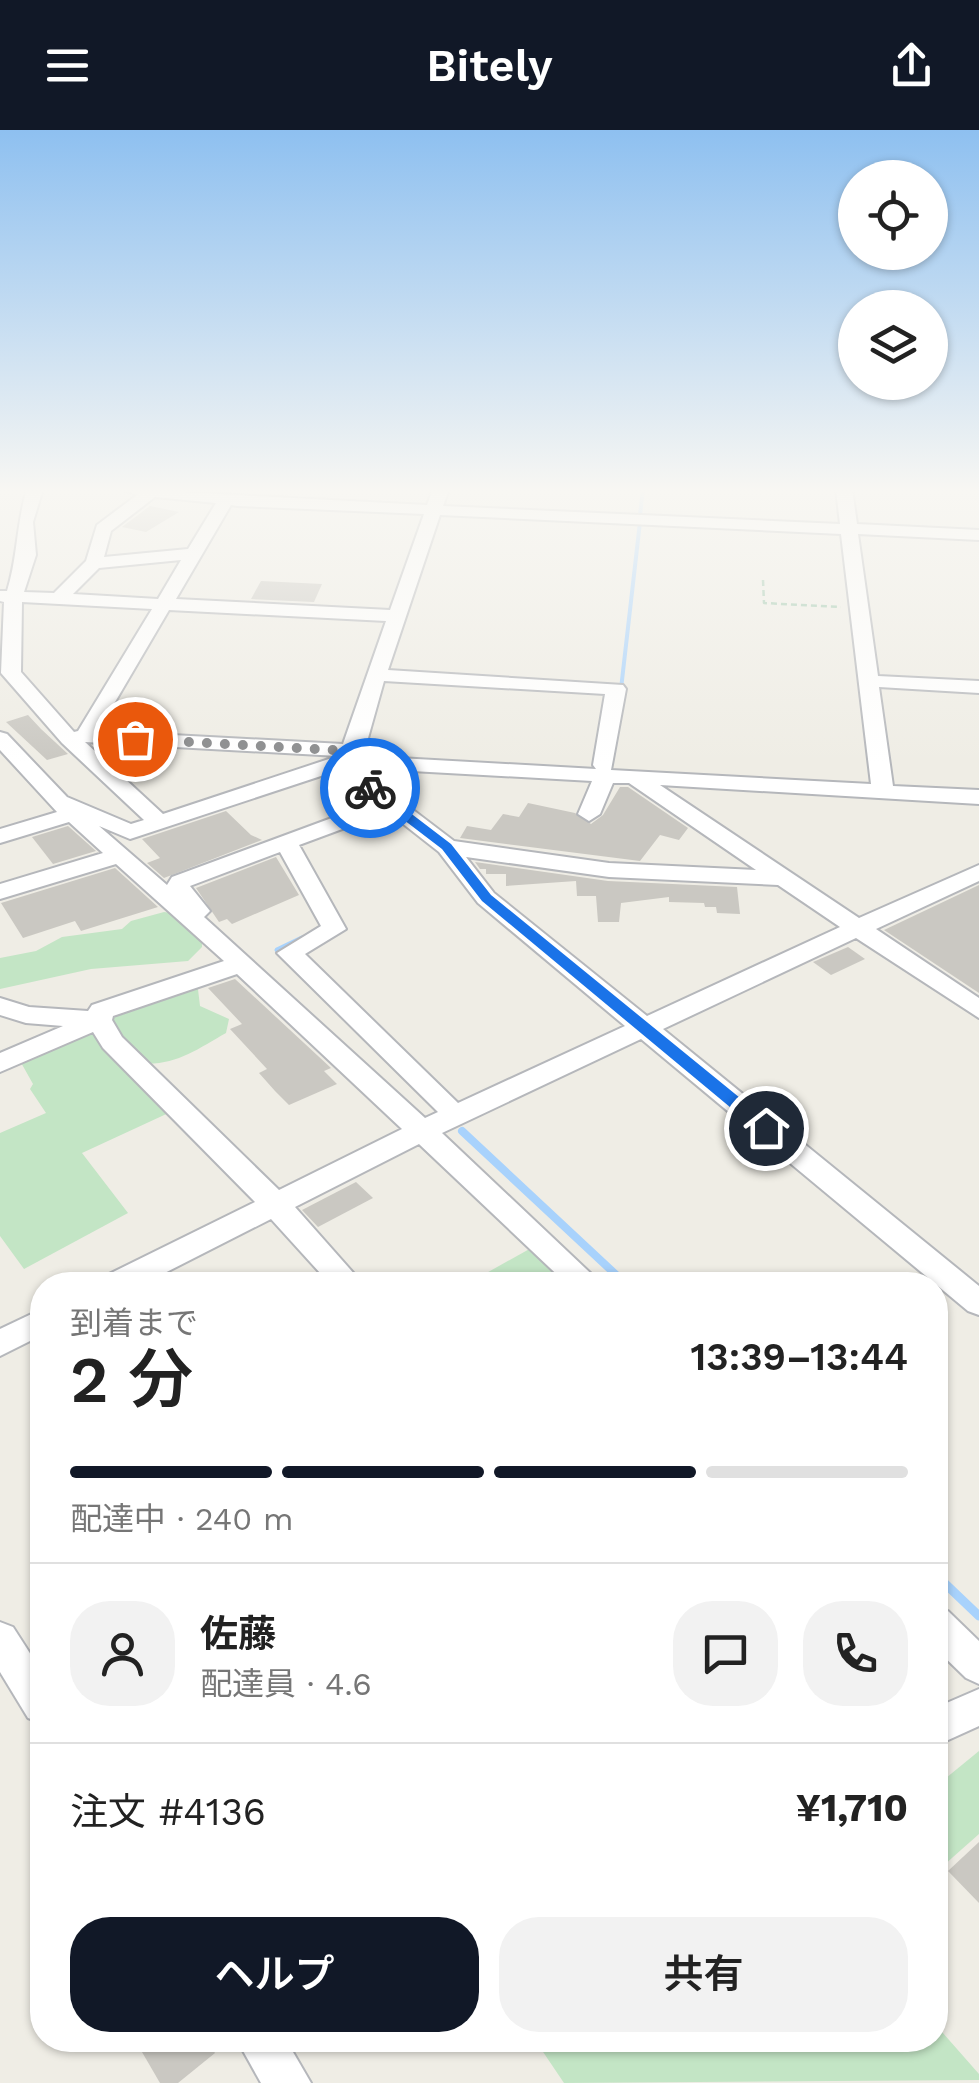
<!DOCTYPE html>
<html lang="ja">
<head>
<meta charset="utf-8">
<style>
  :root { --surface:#fff; --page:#f2f2f2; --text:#222; --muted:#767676; --line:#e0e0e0; --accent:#111827 }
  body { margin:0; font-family:"Work Sans","Noto Sans JP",sans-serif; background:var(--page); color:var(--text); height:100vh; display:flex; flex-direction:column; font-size:38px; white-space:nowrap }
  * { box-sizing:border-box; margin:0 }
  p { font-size:32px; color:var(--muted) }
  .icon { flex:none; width:55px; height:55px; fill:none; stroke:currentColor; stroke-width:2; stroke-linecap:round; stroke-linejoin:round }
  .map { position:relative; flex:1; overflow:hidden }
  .panel { position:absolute; left:30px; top:1142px; width:918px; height:780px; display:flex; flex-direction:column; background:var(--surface); border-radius:40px; box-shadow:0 2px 8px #0004 }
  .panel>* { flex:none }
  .buttons { position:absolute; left:838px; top:30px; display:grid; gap:20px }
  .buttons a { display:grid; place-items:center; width:110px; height:110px; border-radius:50%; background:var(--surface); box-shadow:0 2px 8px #0004; font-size:50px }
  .pin { position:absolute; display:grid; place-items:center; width:85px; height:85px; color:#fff; margin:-42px; border:5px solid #fff; border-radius:50%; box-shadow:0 2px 10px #0007 }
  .courier { position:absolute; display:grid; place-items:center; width:100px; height:100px; margin:-50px; border:8px solid #1a73e8; border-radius:50%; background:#fff; color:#222; box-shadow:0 2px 12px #0007 }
  .head em { font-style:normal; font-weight:600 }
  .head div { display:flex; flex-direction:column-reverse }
  .head { display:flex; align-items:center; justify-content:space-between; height:170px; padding:0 40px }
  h1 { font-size:65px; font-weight:600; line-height:75px }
  .bar { display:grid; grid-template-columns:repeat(4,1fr); gap:15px 10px; align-content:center; height:120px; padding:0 40px }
  .bar i { height:12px; border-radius:8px; background:var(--line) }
  .bar .selected { background:var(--accent) }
  .bar p { grid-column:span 4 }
  .line { display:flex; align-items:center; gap:25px; padding:0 40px; border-top:2px solid var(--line) }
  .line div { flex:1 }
  .round { display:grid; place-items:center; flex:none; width:105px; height:105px; border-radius:40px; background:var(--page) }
  .button { display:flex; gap:20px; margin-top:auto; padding:20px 40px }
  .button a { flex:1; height:115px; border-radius:40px; background:var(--accent); color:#fff; font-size:40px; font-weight:600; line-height:115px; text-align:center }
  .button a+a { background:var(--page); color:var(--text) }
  header { display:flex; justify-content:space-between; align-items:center; height:130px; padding:0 40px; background:var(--accent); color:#fff; font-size:45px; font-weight:600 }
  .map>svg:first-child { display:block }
  .green { fill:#c3e5c5 }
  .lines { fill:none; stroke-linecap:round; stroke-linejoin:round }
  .stream-far3 { stroke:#a8d2fc; stroke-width:4 }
  .stream-far2 { stroke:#a8d2fc; stroke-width:5 }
  .stream-far1 { stroke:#a8d2fc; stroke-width:8 }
  .stream { stroke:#a8d2fc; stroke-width:9 }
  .building { fill:#cac8c2 }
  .minor-casing { stroke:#b5b7bb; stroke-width:4 }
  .path { stroke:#9cc6ab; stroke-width:2.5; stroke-dasharray:6 4; stroke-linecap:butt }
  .minor { fill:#fff; fill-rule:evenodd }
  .route { fill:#1a73e8 }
  .done { stroke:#909192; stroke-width:10; stroke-dasharray:0 18 }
</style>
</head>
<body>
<header><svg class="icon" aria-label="menu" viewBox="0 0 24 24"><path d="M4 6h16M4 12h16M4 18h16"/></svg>Bitely<svg class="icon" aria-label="share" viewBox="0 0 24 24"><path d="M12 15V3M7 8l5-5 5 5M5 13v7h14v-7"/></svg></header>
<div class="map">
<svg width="979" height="1953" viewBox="0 0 979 1953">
  <rect width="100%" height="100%" fill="#efede5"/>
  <g class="green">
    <polygon points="164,782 171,783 202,809 202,817 188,831 91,839 0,859 0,828 36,821 62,807 122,799 131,791"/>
    <path d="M197 851 200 876 229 889 226 903C196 920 174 937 138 933L107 883Z"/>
    <polygon points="95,895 175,980 82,1023 128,1083 24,1139 0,1106 0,1003 46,983 30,959 33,954 19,929"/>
    <polygon points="533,1117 573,1155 465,1155"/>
    <polygon points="979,1621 979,1704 935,1743 935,1657"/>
    <polygon points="935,1894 979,1944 979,1950 564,1953 535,1910 935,1910"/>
  </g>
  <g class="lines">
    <g class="stream-far3">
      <polyline points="640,385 643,359"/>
      <polyline points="20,397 26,365"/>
      <polyline points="621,559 640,392"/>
    </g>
    <polyline class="stream-far2" points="283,826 277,820 302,808"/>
    <polyline class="stream-far1" points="462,1001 627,1155"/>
    <polyline class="stream" points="935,1444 979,1486"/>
  </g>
  <g class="building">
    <polygon points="150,376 179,382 146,402 122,397"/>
    <polygon points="261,451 322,454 314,472 251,469"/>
    <polygon points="28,585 41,599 68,624 47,630 6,592"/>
    <polygon points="620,657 628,657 688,698 679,710 660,705 640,731 460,708 467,696 491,700 503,684 519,687 528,673 575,683 591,694 603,685"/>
    <polygon points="226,681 251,705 262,710 164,748 147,733 160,728 142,709"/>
    <polygon points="68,696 96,721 53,734 32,707"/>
    <polygon points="276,727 299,765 232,794 227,789 219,792 196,758"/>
    <polygon points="475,732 608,751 737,757 740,784 717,783 716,777 705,777 704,773 669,772 669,767 621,773 619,792 598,792 596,766 577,766 576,751 506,756 506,744 486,744 486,739 480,739"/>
    <polygon points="115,738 158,777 81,801 75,791 23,808 1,773"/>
    <polygon points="979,755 979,863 884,800"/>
    <polygon points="848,817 865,829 831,845 813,832"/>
    <polygon points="235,849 331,938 324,941 337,954 289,975 275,961 259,943 267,939 230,899 242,894 208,858"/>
    <polygon points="356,1052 373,1068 318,1097 302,1080"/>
    <polygon points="979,1712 979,1773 948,1741"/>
    <polygon points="135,1910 206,1910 215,1923 178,1953 160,1953"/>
  </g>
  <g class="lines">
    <g class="minor-casing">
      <g id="minor">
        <path d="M27 359H43L33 392 36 425 24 462 54 463 86 431 97 395 137 365 121 359 427 375 433 359H449L443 376 840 394 836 359H852L857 394 979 400V410L858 404 878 546 979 551V563L879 557 893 656 979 660V674L660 655 859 788 979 735V751L876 799 979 868V888L856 808 663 899 979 1156V1185L968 1181 641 909 442 1003 603 1155H568L419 1014 295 1077 364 1155H331L271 1089 141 1155H99L103 1147 255 1072 103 918 93 902 0 942V923L63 896 26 893 0 885V868L29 877 88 881 92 875 224 831 116 734 0 769V754L103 723 69 692 0 713V699L57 682 0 620V602L7 604 67 667 131 694 144 690 62 613 1 543 4 472 0 471V461H7C18 426 16 395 27 359ZM155 367 216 373 188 419 104 427 111 401ZM231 375 237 376 424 384 390 480 176 469ZM440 385 841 404 871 654 611 640 626 559 623 555 388 540ZM181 430 158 469 73 464 99 438ZM22 472 152 479 78 601 74 602 21 542ZM169 480 386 491 343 614 98 601ZM384 551 605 564 593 635 596 639 363 626ZM85 612 338 626 163 684ZM358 638 592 651 578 684 589 691 600 684 613 653H629L756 740 609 733 454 711ZM336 641 375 672 172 747 167 755 99 696 130 709ZM388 682 439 722 478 773 625 896 458 973 305 824 346 799 299 715ZM280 722 321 796 277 823 438 982 425 988 204 787 210 781 190 756ZM466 727 609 747 778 755 840 797 647 886 494 763ZM237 844 402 999 279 1060 122 907 112 890 113 886Z"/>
        <polygon points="42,1179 42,1205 0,1226 0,1199"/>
        <polygon points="935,1476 948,1481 979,1511 979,1554 966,1548 935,1518"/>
        <polygon points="0,1492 13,1497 42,1542 42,1593 28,1588 0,1542"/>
        <polygon points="979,1559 979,1596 935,1616 935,1578"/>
        <polygon points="237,1910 286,1910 311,1953 261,1953"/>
      </g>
    </g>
    <polyline class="path" points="763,450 764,473 841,477"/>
    <use href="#minor" class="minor"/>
  </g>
  <linearGradient id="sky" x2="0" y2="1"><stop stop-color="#8ec0f0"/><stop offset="0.57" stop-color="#f8f7f3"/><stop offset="1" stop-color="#f8f7f3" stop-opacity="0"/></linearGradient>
  <rect width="979" height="633" fill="url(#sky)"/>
  <polygon class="route" points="366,656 375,656 451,714 491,765 772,994 772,1002 760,1002 482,771 442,719 366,661"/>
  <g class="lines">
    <polyline class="done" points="135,609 351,621 347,631 340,634 370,658"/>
  </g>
</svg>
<div class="buttons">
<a><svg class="icon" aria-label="locate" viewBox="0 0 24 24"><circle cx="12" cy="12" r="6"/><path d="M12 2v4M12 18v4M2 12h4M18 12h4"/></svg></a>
<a><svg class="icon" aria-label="layers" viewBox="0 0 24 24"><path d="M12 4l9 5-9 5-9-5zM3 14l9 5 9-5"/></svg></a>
</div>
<div class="pin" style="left:135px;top:609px;background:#ea580c"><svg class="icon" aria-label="bag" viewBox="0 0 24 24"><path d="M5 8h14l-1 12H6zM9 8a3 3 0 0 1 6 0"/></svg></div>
<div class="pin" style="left:766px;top:998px;background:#1f2937"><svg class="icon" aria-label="home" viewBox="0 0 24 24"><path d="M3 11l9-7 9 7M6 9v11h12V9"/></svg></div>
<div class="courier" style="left:370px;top:658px"><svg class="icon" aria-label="bike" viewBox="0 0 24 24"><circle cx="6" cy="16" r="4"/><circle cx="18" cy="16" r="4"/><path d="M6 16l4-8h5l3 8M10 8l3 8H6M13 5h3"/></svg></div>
<section class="panel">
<div class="head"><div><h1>2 分</h1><p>到着まで</p></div><em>13:39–13:44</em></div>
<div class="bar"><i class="selected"></i><i class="selected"></i><i class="selected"></i><i></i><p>配達中 · 240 m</p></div>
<div class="line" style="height:180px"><a class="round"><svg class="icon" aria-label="person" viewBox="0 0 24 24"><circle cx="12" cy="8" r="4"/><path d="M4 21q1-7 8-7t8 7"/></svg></a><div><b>佐藤</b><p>配達員 · 4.6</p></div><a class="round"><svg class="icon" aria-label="chat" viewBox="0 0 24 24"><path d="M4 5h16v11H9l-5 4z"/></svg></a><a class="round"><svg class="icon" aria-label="phone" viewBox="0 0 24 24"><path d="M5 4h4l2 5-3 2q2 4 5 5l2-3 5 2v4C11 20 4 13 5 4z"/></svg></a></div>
<div class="line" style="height:130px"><div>注文 #4136</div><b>¥1,710</b></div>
<div class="button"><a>ヘルプ</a><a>共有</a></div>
</section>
</div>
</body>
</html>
